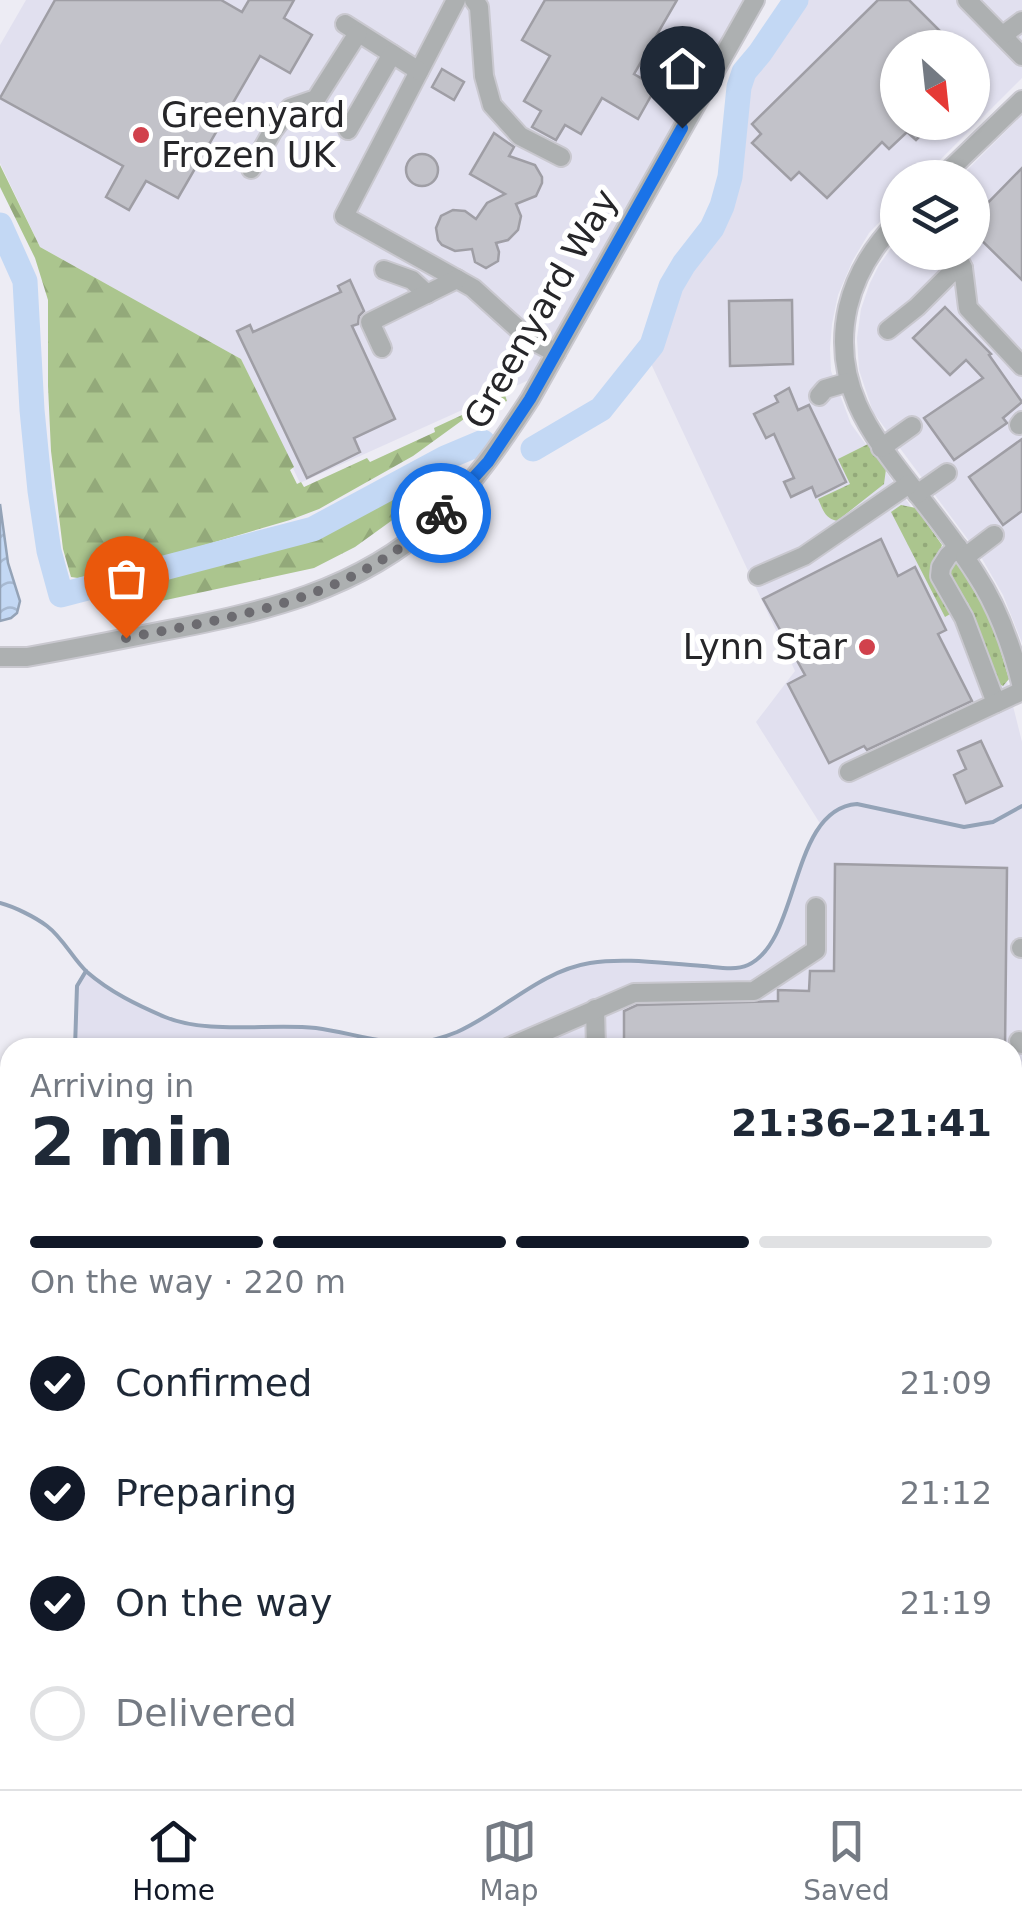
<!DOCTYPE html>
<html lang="en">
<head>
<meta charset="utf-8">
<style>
  :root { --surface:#fff; --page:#f2f2f3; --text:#1f2937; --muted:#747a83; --line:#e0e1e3; --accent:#111827 }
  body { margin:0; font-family:"DejaVu Sans",sans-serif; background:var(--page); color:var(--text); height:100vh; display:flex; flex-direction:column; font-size:38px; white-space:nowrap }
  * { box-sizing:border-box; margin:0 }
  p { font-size:32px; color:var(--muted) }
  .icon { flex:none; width:55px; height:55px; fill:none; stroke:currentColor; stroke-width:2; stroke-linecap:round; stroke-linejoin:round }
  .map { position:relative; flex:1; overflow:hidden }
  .panel { position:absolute; left:0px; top:1038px; width:1022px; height:752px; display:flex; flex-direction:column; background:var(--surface); border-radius:30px 30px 0 0; box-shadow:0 2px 8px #0004 }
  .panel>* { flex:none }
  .needle { width:65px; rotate:153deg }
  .tools { position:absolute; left:880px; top:30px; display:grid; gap:20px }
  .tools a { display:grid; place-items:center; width:110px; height:110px; border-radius:50%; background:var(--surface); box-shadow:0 2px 8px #0004; font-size:50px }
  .pin { position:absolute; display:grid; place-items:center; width:85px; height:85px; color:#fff; margin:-102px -42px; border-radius:50% 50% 50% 0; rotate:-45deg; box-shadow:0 0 10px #0007 }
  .pin .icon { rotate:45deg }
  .courier { position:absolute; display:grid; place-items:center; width:100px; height:100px; margin:-50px; border:8px solid #1a73e8; border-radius:50%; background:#fff; color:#222; box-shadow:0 2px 12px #0007 }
  .summary em { font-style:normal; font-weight:700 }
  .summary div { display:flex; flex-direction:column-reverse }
  .summary { display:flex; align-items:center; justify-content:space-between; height:170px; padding:0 30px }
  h1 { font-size:65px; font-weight:700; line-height:75px }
  .bar { display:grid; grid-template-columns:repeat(4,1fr); gap:15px 10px; align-content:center; height:120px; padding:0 30px }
  .bar i { height:12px; border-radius:8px; background:var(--line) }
  .bar .selected { background:var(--accent) }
  .bar p { grid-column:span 4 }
  ol { padding:0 30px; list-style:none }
  li { display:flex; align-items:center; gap:30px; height:110px }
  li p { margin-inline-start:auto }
  li .icon { padding:10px; border-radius:50%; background:var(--accent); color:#fff; stroke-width:4 }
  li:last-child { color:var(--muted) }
  li i { width:55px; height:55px; border:5px solid var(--line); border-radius:50% }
  .tabs { display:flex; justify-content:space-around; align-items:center; height:140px; border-top:2px solid var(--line); background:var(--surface); font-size:28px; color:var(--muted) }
  .tabs a { display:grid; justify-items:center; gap:5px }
  .tabs .selected { color:var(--accent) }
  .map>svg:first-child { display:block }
  .built { fill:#e1e0ef; fill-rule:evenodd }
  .grass { fill:url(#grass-dots) }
  .forest { fill:url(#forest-firs) }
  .water { fill:url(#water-waves); stroke:#94a3b7; stroke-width:2.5 }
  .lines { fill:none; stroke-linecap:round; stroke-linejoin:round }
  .stream { stroke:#94a3b7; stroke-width:4 }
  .river { stroke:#c3d8f4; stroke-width:25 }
  .building { fill:#c2c2c9; stroke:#9f9ea5; stroke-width:2.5 }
  .minor-casing { stroke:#c9c8cf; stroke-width:22 }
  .path { stroke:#a1a0a7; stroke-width:2.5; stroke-dasharray:8 5; stroke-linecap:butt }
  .minor { stroke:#adb0b1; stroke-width:18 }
  .rail-casing { stroke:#6c6b70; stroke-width:8 }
  .rail { stroke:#fff; stroke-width:4; stroke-dasharray:11; stroke-linecap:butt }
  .done { stroke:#6c6b70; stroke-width:10; stroke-dasharray:0 18 }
  .route { stroke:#1a73e8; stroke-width:12 }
  .poi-dot { fill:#d1414c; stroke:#fff; stroke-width:4 }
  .labels { text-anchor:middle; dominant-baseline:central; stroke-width:10; stroke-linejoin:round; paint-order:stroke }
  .poi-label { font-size:35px; fill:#262629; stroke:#fff; text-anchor:start }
  .street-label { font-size:35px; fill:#262629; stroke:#fff }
</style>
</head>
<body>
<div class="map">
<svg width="1022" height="1789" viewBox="0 0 1022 1789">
  <defs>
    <pattern id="grass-dots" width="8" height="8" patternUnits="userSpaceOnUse" patternTransform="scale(2.5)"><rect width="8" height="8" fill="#abc58e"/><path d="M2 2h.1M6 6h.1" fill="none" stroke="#93a97a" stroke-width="1.8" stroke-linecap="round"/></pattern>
    <pattern id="forest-firs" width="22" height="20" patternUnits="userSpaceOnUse" patternTransform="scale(2.5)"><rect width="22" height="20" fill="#abc58e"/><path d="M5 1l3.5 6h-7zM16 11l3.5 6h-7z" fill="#93a97a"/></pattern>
    <pattern id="water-waves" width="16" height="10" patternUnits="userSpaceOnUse" patternTransform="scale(2.5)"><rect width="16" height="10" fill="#c3d8f4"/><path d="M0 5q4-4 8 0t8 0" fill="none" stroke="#a7b9d1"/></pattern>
  </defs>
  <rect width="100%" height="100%" fill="#edecf4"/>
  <g class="built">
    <polygon points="26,0 754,0 529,380 300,483 241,359 40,247 0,163 0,45"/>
    <path d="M796 0H1022V78L923 177 898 178 897 204 869 233 853 260 838 295 832 324 830 348 831 371 851 424 955 567 1001 658 1022 742V1302L1013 1303 1012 1048H75L77 986 86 971 117 994 171 1019 216 1026 315 1028 414 1043 456 1032 554 974 588 963 623 961 739 968 750 965 765 950 784 918 803 858 821 825 756 722 795 671 646 353 652 345 671 286 684 264 712 228 722 206 730 177 739 87 744 72 760 53ZM898 48H972V122H898Z"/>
    <polygon points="1022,115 1022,643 1003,595 981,557 873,412 859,370 857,338 861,309 870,283 879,265 897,240 898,252 972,252 972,178 960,177"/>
    <rect x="1012" y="1329" width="10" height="310"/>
    <polygon points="1013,1758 1022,1758 1022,1789 728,1789 730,1780 1012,1780"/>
  </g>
  <g class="grass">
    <path d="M868 444 886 469 884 484 837 521C824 518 823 509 818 499L850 484 838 459Z"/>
    <polygon points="901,505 916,508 942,545 932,573 933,582 952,613 945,617 891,512"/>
    <polygon points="954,562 958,563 992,622 1009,679 1003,686 997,683 968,603 952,585 949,576"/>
    <polygon points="40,1780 710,1780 709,1789 38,1789"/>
  </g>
  <g class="forest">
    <polygon points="0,165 40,247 241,359 294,467 290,470 297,484 301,482 304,487 367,458 370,462 435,432 434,428 505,395 507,401 464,419 413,456 319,509 290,520 113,572 78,578 71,577 63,549 51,451 48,386 48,300 35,258 0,187"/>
    <polygon points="440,469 443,472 398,516 355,547 314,568 106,613 104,606 108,600 113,599 117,604 135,599 138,586 193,569 288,546 339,527"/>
  </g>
  <polygon class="water" points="0,504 8,563 20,601 17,613 11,618 0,621"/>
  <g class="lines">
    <g class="stream">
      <path d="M0 903C15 907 35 917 47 926 63 938 73 959 87 972 110 992 137 1005 165 1017 208 1035 270 1023 316 1028 347 1032 381 1044 413 1043 425 1043 445 1037 457 1032 502 1012 540 971 590 963 627 957 666 964 703 966 717 967 735 971 748 965 801 941 789 809 857 804L964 827 993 822 1022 806"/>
      <polyline points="75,1048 77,986 86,971"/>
      <polyline points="0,1595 10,1595"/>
      <polyline points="0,1630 10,1630"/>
    </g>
    <g class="river">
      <polyline points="0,225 25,281 32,410 40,491 49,551 61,595 313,529 445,458 483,442"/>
      <polyline points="533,449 601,409 652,345 671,286 684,264 712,228 722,206 730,177 739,87 744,72 760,53 796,0"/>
    </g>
  </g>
  <g class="building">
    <polygon points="55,0 221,0 242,12 249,0 294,0 284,18 312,35 290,73 260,56 178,198 146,181 129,210 106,197 123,166 0,98"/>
    <polygon points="545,0 677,0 634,74 656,87 638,119 602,98 581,134 565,125 556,140 532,127 541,111 524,101 550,56 522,40"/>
    <polygon points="878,0 909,0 957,48 898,48 898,122 934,122 916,140 907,132 889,149 882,142 827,198 799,172 791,180 752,143 761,134 752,124"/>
    <polygon points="672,66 693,78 677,107 656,95"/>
    <polygon points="442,69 464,82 454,100 432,87"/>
    <polygon points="494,133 514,147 509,156 535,165 542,177 542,183 536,196 516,204 521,216 518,230 508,240 496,243 499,252 498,261 486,268 475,262 472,249 455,251 442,245 438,240 436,228 441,216 453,210 465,211 476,219 487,203 505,194 470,174"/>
    <circle cx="422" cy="170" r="16"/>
    <polygon points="1022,168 1022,280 972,231 972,219"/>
    <polygon points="350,280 364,311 359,316 358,324 352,326 395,419 354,438 360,452 307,478 237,331 250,325 253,332 341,292 338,286"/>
    <polygon points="792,300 793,364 730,366 729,301"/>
    <polygon points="945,307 991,354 989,355 1022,402 1003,418 1007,423 954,460 924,418 983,378 966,360 950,375 913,338"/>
    <polygon points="789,388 798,410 809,405 846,482 816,497 812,487 791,497 784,482 794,478 774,434 766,438 754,414 778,402 775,396"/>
    <polygon points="1022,439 1022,511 1003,525 969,477"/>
    <polygon points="881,539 898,576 915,567 946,630 938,634 972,701 867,750 864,746 829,763 788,684 805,675 763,599"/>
    <polygon points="981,741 1002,786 966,803 954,775 966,769 958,751"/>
    <polygon points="835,864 1007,868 1005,1048 624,1048 624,1011 637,1005 778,1001 778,990 809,991 810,971 834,971"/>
  </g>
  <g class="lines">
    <g class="minor-casing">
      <g id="minor">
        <polyline points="456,0 344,216 473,288 528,338 556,353"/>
        <polyline points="474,0 479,7 484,76 492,105 520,136 561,157"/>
        <polyline points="967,0 1022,56"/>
        <polyline points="345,24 419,71"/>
        <polyline points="1003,35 1022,21"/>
        <polyline points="348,130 392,54"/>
        <polyline points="251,169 272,132 290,108 316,99 358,33"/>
        <polyline points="941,178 1022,100"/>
        <path d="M898 221C874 245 856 274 848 307 831 382 869 432 912 487 934 515 957 544 976 574 999 609 1012 646 1022 687"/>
        <polyline points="955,252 963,268 968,308 1022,366"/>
        <polyline points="384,270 412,280 427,294"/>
        <polyline points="888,330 917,307 950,274 963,268"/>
        <polyline points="382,348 370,322 457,279"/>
        <polyline points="819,396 825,389 849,382"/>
        <polyline points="1019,425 1022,421"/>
        <polyline points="881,448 912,426"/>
        <polyline points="917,494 947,473"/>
        <polyline points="958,547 948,556 941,567 940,576 964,618 996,703"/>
        <polyline points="965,557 994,535"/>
        <polyline points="758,576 804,556 909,484"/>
        <path d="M0 657H27C72 649 118 640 163 631 263 612 358 591 435 520 473 485 502 442 530 399L755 0"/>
        <polyline points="849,772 1022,691"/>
        <polyline points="1021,948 1022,948"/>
        <polyline points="595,1009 596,1048"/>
        <polyline points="1019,1041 1022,1044"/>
        <polyline points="507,1048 634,993 754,991 816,950 816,907"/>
        <polyline points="1012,1315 1022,1315"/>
        <polyline points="1012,1350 1022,1350"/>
      </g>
    </g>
    <g class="path">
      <polyline points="1012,1727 1022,1727"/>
      <polyline points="721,1789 722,1780"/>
    </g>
    <use href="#minor" class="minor"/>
    <g class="rail-casing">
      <g id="rail">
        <polyline points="0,1614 10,1614"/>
        <polyline points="1012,1657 1022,1657"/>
      </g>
    </g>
    <use href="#rail" class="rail"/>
  </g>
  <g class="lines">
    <path class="done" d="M126 638C228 618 328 604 412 539 422 530 433 523 441 513"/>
    <polyline class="route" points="441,513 488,462 530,399 682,128"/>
  </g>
  <g class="poi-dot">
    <circle cx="141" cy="135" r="10"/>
    <circle cx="867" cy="647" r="10"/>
  </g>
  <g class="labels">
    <g class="poi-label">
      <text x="161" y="115">Greenyard<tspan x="161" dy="40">Frozen UK</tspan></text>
      <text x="847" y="647" text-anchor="end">Lynn Star</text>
    </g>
    <g class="street-label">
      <text transform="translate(541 309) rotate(-60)">Greenyard Way</text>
    </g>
  </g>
</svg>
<div class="tools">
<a><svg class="needle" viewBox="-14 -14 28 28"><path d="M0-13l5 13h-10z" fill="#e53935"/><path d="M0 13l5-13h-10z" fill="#747a83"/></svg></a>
<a><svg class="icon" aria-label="layers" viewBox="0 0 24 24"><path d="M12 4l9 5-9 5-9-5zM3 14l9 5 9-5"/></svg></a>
</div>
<div class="pin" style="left:126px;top:638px;background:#ea580c"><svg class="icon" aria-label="bag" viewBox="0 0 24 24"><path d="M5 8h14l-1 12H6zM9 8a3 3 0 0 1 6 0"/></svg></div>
<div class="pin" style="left:682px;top:128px;background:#1f2937"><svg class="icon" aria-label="home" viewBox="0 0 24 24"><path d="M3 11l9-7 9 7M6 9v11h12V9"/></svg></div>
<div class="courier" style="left:441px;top:513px"><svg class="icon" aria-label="bike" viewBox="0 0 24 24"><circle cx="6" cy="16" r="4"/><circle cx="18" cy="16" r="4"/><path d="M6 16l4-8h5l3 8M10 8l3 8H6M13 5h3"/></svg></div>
<section class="panel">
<div class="summary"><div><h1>2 min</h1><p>Arriving in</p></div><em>21:36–21:41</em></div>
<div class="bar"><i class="selected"></i><i class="selected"></i><i class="selected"></i><i></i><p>On the way · 220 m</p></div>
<ol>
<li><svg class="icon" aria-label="check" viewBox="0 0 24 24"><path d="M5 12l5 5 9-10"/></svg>Confirmed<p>21:09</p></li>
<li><svg class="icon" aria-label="check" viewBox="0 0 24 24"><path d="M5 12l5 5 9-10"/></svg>Preparing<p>21:12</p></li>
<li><svg class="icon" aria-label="check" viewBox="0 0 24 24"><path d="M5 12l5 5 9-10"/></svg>On the way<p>21:19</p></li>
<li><i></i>Delivered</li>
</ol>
</section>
</div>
<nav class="tabs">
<a class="selected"><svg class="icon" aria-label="home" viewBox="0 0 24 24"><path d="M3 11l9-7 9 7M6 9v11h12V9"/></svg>Home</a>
<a><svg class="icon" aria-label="map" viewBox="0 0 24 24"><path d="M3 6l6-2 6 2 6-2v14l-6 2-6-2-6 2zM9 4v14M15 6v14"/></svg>Map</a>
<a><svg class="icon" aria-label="saved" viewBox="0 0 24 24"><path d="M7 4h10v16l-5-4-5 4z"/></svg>Saved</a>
</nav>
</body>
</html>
